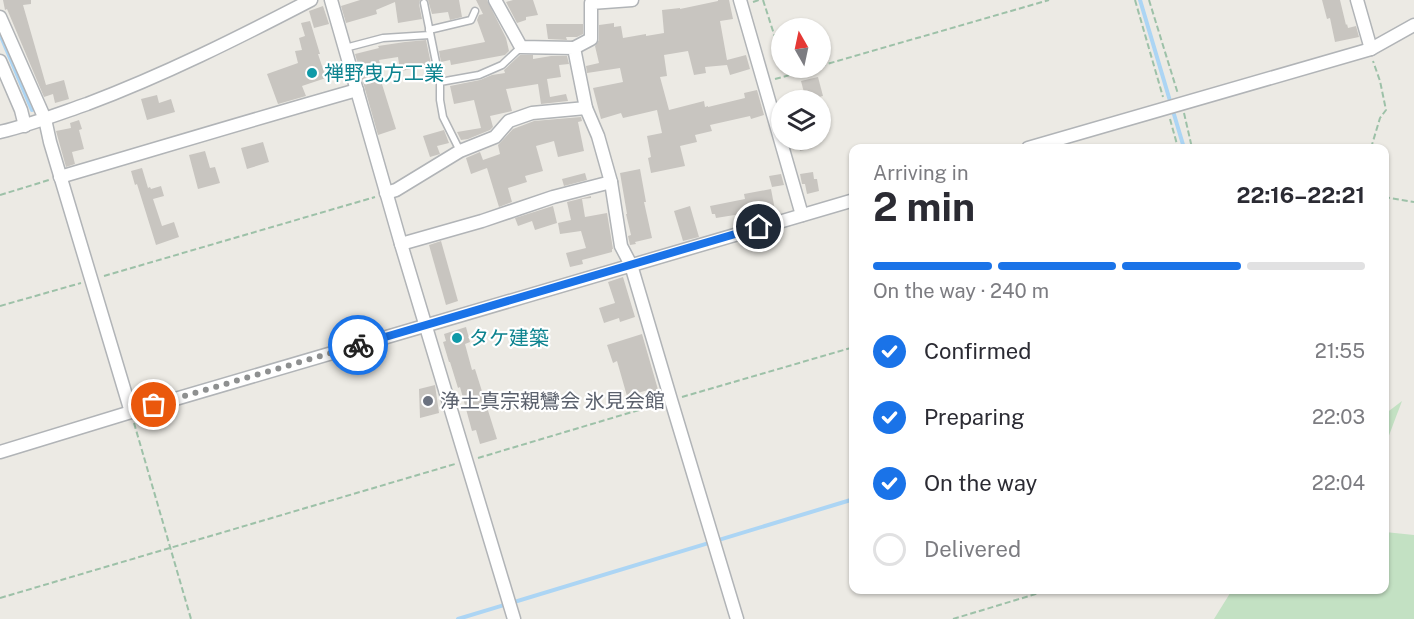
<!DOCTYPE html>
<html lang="en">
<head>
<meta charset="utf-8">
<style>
  :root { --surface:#fff; --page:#f2f2f3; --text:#2b2b33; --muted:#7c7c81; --line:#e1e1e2; --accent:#1a73e8 }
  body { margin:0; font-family:"Public Sans","Noto Sans JP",sans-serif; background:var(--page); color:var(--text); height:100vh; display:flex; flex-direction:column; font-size:22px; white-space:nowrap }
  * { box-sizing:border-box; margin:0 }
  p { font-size:20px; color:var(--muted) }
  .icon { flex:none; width:33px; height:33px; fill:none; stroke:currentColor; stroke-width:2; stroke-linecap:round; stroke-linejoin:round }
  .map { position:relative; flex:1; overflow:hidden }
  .sheet { position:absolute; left:849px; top:144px; width:540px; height:450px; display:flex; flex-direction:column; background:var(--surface); border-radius:12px; box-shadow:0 2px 4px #0004 }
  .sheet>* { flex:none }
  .needle { width:39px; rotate:351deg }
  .controls { position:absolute; left:771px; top:18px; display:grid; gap:12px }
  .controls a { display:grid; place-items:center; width:60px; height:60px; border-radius:50%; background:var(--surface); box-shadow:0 2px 4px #0004; font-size:30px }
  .pin { position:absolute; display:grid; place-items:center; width:51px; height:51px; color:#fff; margin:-26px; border:3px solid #fff; border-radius:50%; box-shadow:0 2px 6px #0007 }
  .courier { position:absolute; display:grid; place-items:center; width:60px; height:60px; margin:-30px; border:4px solid #1a73e8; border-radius:50%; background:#fff; color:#222; box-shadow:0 2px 8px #0007 }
  .headline em { font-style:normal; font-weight:700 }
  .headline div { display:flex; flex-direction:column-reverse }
  .headline { display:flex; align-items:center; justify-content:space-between; height:102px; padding:0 24px }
  h1 { font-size:39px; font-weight:700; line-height:45px }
  .bar { display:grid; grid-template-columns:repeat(4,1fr); gap:9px 6px; align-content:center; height:72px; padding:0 24px }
  .bar i { height:8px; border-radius:4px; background:var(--line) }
  .bar .current { background:var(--accent) }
  .bar p { grid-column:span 4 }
  ol { padding:0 24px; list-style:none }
  li { display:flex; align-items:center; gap:18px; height:66px }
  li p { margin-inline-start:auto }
  li .icon { padding:6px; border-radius:50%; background:var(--accent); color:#fff; stroke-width:4 }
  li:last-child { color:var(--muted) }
  li i { width:33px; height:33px; border:3px solid var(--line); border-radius:50% }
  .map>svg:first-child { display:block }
  .green { fill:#c3e1c3 }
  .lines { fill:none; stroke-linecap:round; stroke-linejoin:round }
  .stream { stroke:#acd5f4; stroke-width:4 }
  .building { fill:#c8c5c0 }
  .service-casing { stroke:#b1b4b7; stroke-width:9 }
  .minor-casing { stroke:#b1b4b7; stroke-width:15 }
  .path { stroke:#9dc1a8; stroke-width:2; stroke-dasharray:6 3; stroke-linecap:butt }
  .service { stroke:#fff; stroke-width:6 }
  .minor { stroke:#fff; stroke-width:12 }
  .done { stroke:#8e9090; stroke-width:6; stroke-dasharray:0 10.8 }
  .route { stroke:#1a73e8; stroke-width:8 }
  .culture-dot { fill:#0f9aa8; stroke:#fff; stroke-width:2 }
  .worship-dot { fill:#6b7280; stroke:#fff; stroke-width:2 }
  .labels { text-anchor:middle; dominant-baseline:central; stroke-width:4.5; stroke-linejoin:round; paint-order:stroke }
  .culture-label { font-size:20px; fill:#0d838f; stroke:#fff; text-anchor:start }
  .worship-label { font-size:20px; fill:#5b616d; stroke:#fff; text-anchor:start }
</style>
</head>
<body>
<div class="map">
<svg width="1414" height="619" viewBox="0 0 1414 619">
  <rect width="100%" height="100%" fill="#eceae4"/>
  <g class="green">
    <polygon points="1402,401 1385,446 1385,414"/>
    <polygon points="1385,532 1414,535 1414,619 1214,619 1232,590 1384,590"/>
  </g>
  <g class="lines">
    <g class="stream">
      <polyline points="1140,0 1184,148"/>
      <polyline points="0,34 32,110"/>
      <polyline points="458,619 854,499"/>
    </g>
  </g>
  <g class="building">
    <polygon points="3,0 31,0 31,4 23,5 46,85 64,80 69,99 55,103 53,94 44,97 7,9 5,10"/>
    <polygon points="360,0 420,0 419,4 422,19 398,23 395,2 376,10 377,14 346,23 341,6"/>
    <polygon points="428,0 459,0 462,17 450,20 448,12 432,14"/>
    <polygon points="476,0 487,0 506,38 509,51 505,55 451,65 450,60 441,62 439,51 485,42 477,20 479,15 483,14"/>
    <polygon points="513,0 533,0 538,15 526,17 526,20 517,23 506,2"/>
    <polygon points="718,0 729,0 733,19 720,21 727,60 746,55 750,69 730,75 727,65 705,67 706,73 694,75 688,51 664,55 667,76 660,77 669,110 704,101 705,107 708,106 708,107 745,98 744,93 757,90 764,115 751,119 750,116 710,125 712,131 695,135 697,142 680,146 685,166 651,173 648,158 651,157 647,136 662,133 657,110 623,118 621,113 601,119 593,88 623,82 620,68 587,73 586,66 599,63 595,46 599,40 599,25 614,23 614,27 621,26 623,38 646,34 646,36 664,33 662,10 680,8 680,9 718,1"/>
    <polygon points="1322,0 1340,0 1346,25 1347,24 1348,28 1356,26 1359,37 1335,42 1330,18 1327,19"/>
    <polygon points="323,6 329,24 314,28 309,11"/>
    <polygon points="310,21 320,54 318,54 326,78 302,86 306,96 278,104 267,74 298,63 295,51 302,50 299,38 305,36 301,23"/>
    <polygon points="546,24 583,24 583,34 577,37 566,37 567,40 548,39"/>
    <polygon points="426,40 431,64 426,65 426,67 400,71 398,57 379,60 380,64 376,65 396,129 378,135 355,54 379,48 378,46 405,42"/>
    <polygon points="520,55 533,55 533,59 551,56 567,56 569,64 559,65 561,77 547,79 550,97 566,94 568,101 541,104 538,84 506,89 512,111 490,116 493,127 490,130 468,139 461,140 457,132 481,128 474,100 454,104 450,86 480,80 492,75 505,73 504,70"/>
    <polygon points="818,77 823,96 806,100 801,81"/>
    <polygon points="157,95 159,103 171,99 175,112 147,120 141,99"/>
    <polygon points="581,117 582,121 578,122 584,151 558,157 554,141 536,146 543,171 525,176 527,182 508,188 512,202 499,207 487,168 471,174 466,158 480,152 483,160 500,154 498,145 513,129 534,121"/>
    <polygon points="79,120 82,129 79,130 84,149 72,152 75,164 66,167 56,131 71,128 70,123"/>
    <polygon points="444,130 449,143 437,146 440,154 430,157 423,136"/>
    <polygon points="797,140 811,140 813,148 800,151"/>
    <polygon points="263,142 269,162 247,169 241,148"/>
    <polygon points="205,151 210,168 215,167 220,183 198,189 189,155"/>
    <polygon points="142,168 148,188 150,187 151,189 161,186 164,196 153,199 162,226 174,222 179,237 156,245 137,184 135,185 131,171"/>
    <polygon points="640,169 646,202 644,202 652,238 635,242 636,244 630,245 628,236 631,235 626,214 627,214 620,173"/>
    <polygon points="813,172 814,179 817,179 819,191 807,194 805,184 802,184 800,174"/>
    <polygon points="585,173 587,180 564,186 562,179"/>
    <polygon points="781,174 784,185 772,187 769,176"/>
    <polygon points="771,189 775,210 748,215 747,213 716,218 715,214 712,214 710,206 745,199 744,194"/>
    <polygon points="591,196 591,198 582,199 585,217 607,213 613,249 612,249 612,252 582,260 583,264 570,267 566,253 586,248 581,231 560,234 558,223 571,220 567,202"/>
    <polygon points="553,206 557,223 535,230 532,221 518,226 515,218"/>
    <polygon points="690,206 699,237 683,241 674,211"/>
    <polygon points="441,241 458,301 446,305 429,245"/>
    <polygon points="623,277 635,317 620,322 619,318 604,323 599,308 615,303 608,282"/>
    <polygon points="466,327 470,342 465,344 472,370 475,369 497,439 480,444 476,430 472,431 460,387 458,388 450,362 449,362 443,342 446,341 444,334"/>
    <polygon points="642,334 659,393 650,396 648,390 627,396 617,361 613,363 607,345"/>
    <polygon points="435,385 439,413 420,418 419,389"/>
  </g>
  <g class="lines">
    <g class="service-casing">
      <g id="service">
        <polyline points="424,3 440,82"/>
        <polyline points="429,30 471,20 475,11"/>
        <polyline points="345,48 383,38 430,35"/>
        <polyline points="460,151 443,117 440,100 440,82 479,75 502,65 521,47"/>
      </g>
    </g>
    <g class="minor-casing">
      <g id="minor">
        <polyline points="331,0 401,244 514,619"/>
        <polyline points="495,0 521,47 574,48 586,108 598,136 611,182 621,246 631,265 671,400 737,619"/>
        <polyline points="740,0 802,215"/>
        <polyline points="1357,0 1371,49"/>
        <polyline points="0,17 45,119 50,142 131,412"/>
        <polyline points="574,48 591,39 591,3 632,0"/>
        <polyline points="0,61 21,110 25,126"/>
        <path d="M0 132C30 125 58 114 87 104 164 75 238 38 311 0"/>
        <polyline points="1028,148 1371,49 1414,25"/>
        <path d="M60 177C159 148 258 118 357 90"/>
        <polyline points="386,193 396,190 460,151 495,137 509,121 532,113 586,108"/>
        <polyline points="401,244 482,221 553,197 611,182"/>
        <polyline points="0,452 131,412 854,200"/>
      </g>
    </g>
    <g class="path">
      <polyline points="763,0 781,56"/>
      <polyline points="1135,0 1163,97"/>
      <polyline points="1149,0 1178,94"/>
      <polyline points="753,2 759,0"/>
      <polyline points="820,66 1049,0"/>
      <polyline points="775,79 816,68"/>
      <polyline points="1184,113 1192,148"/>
      <polyline points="1170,119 1178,148"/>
      <polyline points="1371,148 1380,118 1386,110 1380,81 1373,61"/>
      <polyline points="0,195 49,180"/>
      <polyline points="1384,197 1414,202"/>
      <polyline points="104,276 375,197"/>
      <polyline points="0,306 81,283"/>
      <polyline points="682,397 854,347"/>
      <polyline points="134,423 191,619"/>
      <polyline points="478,458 659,404"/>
      <polyline points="0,598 455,464"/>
      <polyline points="953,619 1049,590"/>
    </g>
    <use href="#service" class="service"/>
    <use href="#minor" class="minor"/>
  </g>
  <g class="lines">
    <polyline class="done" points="154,405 358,345"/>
    <polyline class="route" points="358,345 759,227"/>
  </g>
  <g class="culture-dot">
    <circle cx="312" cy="73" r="6"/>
    <circle cx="457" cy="338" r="6"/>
  </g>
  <circle class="worship-dot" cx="428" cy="401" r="6"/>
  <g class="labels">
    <g class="culture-label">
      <text x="324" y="73">禅野曳方工業</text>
      <text x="469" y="338">タケ建築</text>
    </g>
    <g class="worship-label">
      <text x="440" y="401">浄土真宗親鸞会 氷見会館</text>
    </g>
  </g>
</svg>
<div class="controls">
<a><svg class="needle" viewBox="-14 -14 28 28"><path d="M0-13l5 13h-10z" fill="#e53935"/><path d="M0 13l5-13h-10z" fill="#7c7c81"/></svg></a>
<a><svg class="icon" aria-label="layers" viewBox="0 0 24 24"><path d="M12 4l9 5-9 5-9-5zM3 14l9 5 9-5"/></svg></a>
</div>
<div class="pin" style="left:154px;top:405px;background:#ea580c"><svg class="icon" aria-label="bag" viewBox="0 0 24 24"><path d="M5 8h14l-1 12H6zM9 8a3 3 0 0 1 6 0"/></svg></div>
<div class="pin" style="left:759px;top:227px;background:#1f2937"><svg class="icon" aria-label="home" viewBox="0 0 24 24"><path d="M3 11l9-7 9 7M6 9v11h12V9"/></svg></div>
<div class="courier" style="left:358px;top:345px"><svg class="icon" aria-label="bike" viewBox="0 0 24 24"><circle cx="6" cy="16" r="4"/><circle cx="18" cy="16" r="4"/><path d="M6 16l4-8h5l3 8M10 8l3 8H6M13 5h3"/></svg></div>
<section class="sheet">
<div class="headline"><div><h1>2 min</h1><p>Arriving in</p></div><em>22:16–22:21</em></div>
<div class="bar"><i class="current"></i><i class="current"></i><i class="current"></i><i></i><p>On the way · 240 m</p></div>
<ol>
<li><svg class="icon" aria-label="check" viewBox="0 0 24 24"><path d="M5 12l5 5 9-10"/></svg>Confirmed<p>21:55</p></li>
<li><svg class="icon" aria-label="check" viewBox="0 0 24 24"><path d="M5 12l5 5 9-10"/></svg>Preparing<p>22:03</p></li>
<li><svg class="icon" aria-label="check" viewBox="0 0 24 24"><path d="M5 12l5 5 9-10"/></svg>On the way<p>22:04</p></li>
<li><i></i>Delivered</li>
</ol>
</section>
</div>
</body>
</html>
